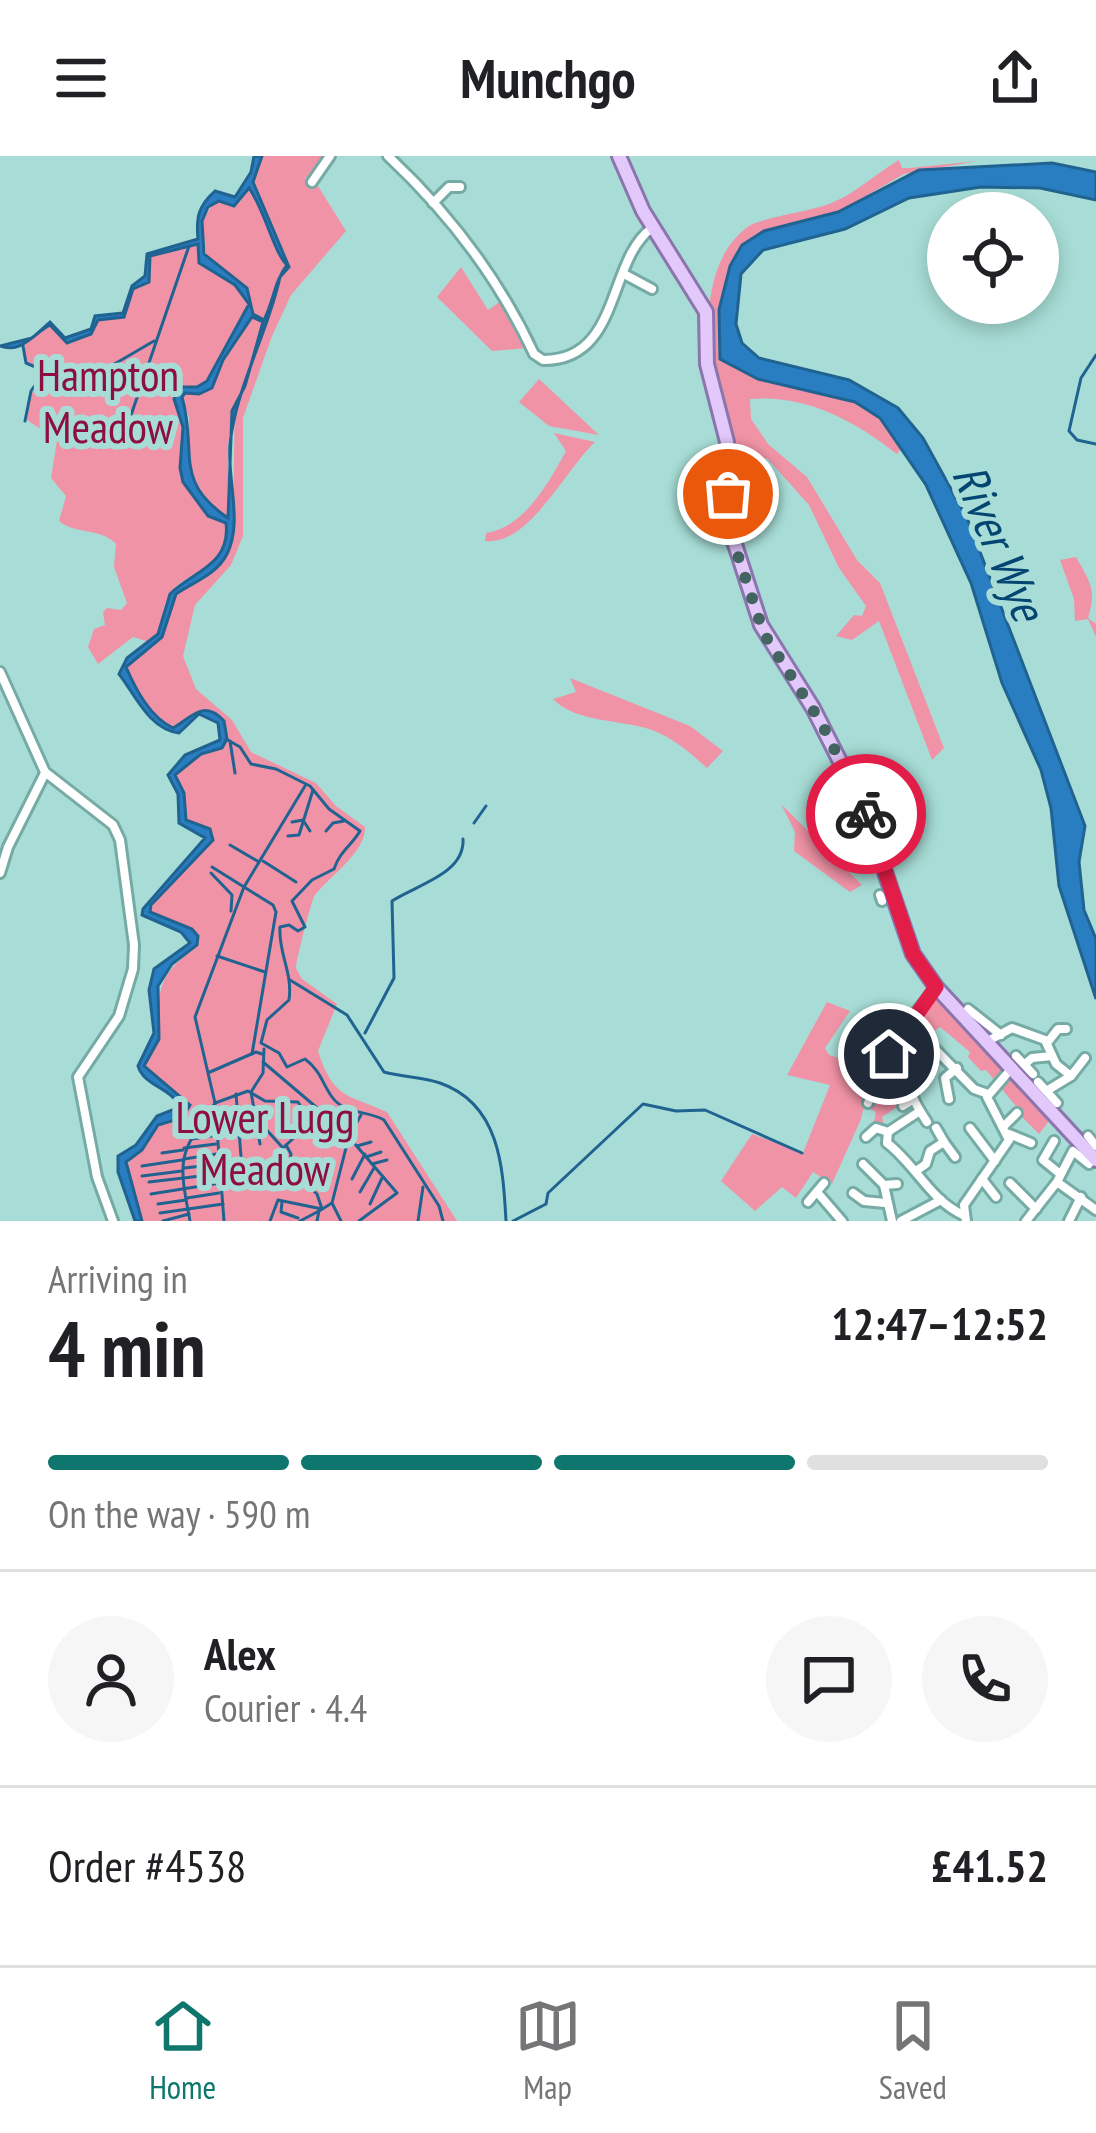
<!DOCTYPE html>
<html lang="en">
<head>
<meta charset="utf-8">
<style>
  :root { --surface:#fff; --page:#f6f6f6; --text:#202124; --muted:#757577; --line:#e0e0e0; --accent:#0f766e }
  body { margin:0; font-family:"PT Sans Narrow",sans-serif; background:var(--page); color:var(--text); height:100vh; display:flex; flex-direction:column; font-size:45px; white-space:nowrap }
  * { box-sizing:border-box; margin:0 }
  p { font-size:39px; color:var(--muted) }
  .icon { flex:none; width:66px; height:66px; fill:none; stroke:currentColor; stroke-width:2; stroke-linecap:round; stroke-linejoin:round }
  .map { position:relative; height:1065px; overflow:hidden }
  .details { display:flex; flex-direction:column; background:var(--surface); flex:1 }
  .details>* { flex:none }
  .fabs { position:absolute; left:927px; top:36px; display:grid; gap:24px }
  .fabs a { display:grid; place-items:center; width:132px; height:132px; border-radius:50%; background:var(--surface); box-shadow:0 6px 18px #0003; font-size:60px }
  .pin { position:absolute; display:grid; place-items:center; width:102px; height:102px; color:#fff; margin:-51px; border:6px solid #fff; border-radius:50%; box-shadow:0 3px 12px #0007 }
  .courier { position:absolute; display:grid; place-items:center; width:120px; height:120px; margin:-60px; border:9px solid #e11d48; border-radius:50%; background:#fff; color:#222; box-shadow:0 3px 15px #0007 }
  .headline em { font-style:normal; font-weight:800 }
  .headline div { display:flex; flex-direction:column-reverse }
  .headline { display:flex; align-items:center; justify-content:space-between; height:204px; padding:0 48px }
  h1 { font-size:78px; font-weight:800; line-height:90px }
  .bar { display:grid; grid-template-columns:repeat(4,1fr); gap:18px 12px; align-content:center; height:144px; padding:0 48px }
  .bar i { height:15px; border-radius:9px; background:var(--line) }
  .bar .active { background:var(--accent) }
  .bar p { grid-column:span 4 }
  .line { display:flex; align-items:center; gap:30px; padding:0 48px; border-top:3px solid var(--line) }
  .line div { flex:1 }
  .round { display:grid; place-items:center; flex:none; width:126px; height:126px; border-radius:63px; background:var(--page) }
  header { display:flex; justify-content:space-between; align-items:center; height:156px; padding:0 48px; background:var(--surface); font-size:54px; font-weight:800 }
  .dock { display:flex; justify-content:space-around; align-items:center; height:168px; border-top:3px solid var(--line); background:var(--surface); font-size:33px; color:var(--muted) }
  .dock a { display:grid; justify-items:center; gap:6px }
  .dock .active { color:var(--accent) }
  .map>svg:first-child { display:block }
  .green { fill:#f193a7 }
  .water { fill:#287ec1; stroke:#206391; stroke-width:3; fill-rule:evenodd }
  .lines { fill:none; stroke-linecap:round; stroke-linejoin:round }
  .stream { stroke:#206391; stroke-width:3 }
  .minor-casing { stroke:#76aba5; stroke-width:14 }
  .major-casing { stroke:#8a76ad; stroke-width:18 }
  .minor { stroke:#fff; stroke-width:8 }
  .major { stroke:#e2c8fb; stroke-width:12 }
  .done { stroke:#436460; stroke-width:12; stroke-dasharray:0 21.6 }
  .route { stroke:#e11d48; stroke-width:15 }
  .labels { text-anchor:middle; dominant-baseline:central; stroke-width:12; stroke-linejoin:round; paint-order:stroke }
  .park-label { font-size:45px; fill:#8e0f3f; stroke:#a7ddd6 }
  .water-label { font-size:48px; font-style:italic; fill:#044571; stroke:#a7ddd6 }
</style>
</head>
<body>
<header><svg class="icon" aria-label="menu" viewBox="0 0 24 24"><path d="M4 6h16M4 12h16M4 18h16"/></svg>Munchgo<svg class="icon" aria-label="share" viewBox="0 0 24 24"><path d="M12 15V3M7 8l5-5 5 5M5 13v7h14v-7"/></svg></header>
<div class="map">
<svg width="1096" height="1065" viewBox="0 0 1096 1065">
  <rect width="100%" height="100%" fill="#a7ddd6"/>
  <g class="green">
    <path d="M262 0H328L312 22 304 21 318 30 346 75 291 139 272 180 243 262V380L231 409 195 449 183 500 196 533 232 564 251 596 316 627 336 650 365 671C366 696 330 720 315 739 312 742 296 805 296 812L302 823 337 848 318 895C334 944 348 938 387 956L457 1065H142L124 1013 158 969 188 956 190 949 144 910C148 899 161 886 160 875 157 837 158 818 193 794L184 770 149 756 161 736 213 684 204 671 186 664 184 637 175 619C190 599 211 599 227 583L221 561 210 554 190 559 172 572C150 560 136 534 126 511L162 481 176 438C191 428 213 422 223 405 237 379 233 287 235 253L228 288V363L214 353 188 317 189 261 182 242 185 237 199 238 212 232 223 204 254 160 247 132 207 105 202 65 214 46H240L249 31 267 62 253 26Z"/>
    <path d="M899 4 902 12H909L978 5 904 18 838 56 764 75 719 154 720 203 759 223 855 246 880 262 901 293 897 298C855 265 806 238 750 243L751 263 768 288 807 321 857 404 880 427 944 592 932 604 879 465 852 484 836 480 854 459 862 460 866 450 839 412 809 349 767 302 749 314C710 255 682 117 749 70 761 62 811 55 829 48 855 38 875 18 899 4Z"/>
    <path d="M199 88 197 103 240 133 249 148 207 225 197 231 181 230 174 243 183 271V326L208 360 226 367C234 415 188 411 170 438 161 450 164 468 155 482L149 486 133 481 98 508 88 491 94 473 105 469 103 456 107 452 121 454 127 447 114 411 116 388C100 371 75 379 59 365L66 340 51 322 57 284 27 264 31 239 46 213 27 206 24 188 50 169 67 187 91 178 97 164 124 161 133 133 146 128 150 100Z"/>
    <polygon points="461,111 488,154 501,145 527,192 492,195 437,141"/>
    <polygon points="539,223 599,279 549,270 519,246"/>
    <path d="M554 277 595 286C565 314 529 390 485 385L486 377C524 372 549 326 566 295Z"/>
    <path d="M1076 401C1092 429 1096 435 1088 462L1096 468V481L1088 463 1075 465 1074 443 1060 404Z"/>
    <path d="M570 522 690 570 723 595 707 612C689 596 675 583 652 574 620 563 576 567 553 543L576 536Z"/>
    <polygon points="781,648 862,729 850,736 794,695 795,676"/>
    <path d="M933 832 1052 961 1039 978 1022 961 1009 972 1007 969 1020 955 986 914 981 915 968 901 970 896 940 871 922 883 924 905 895 924 900 933 892 939 900 949 882 961 885 974 873 969 876 956 866 951C880 905 903 868 933 832Z"/>
    <polygon points="827,846 850,855 825,892 829,899 842,903 840,910 859,918 856,927 868,932 861,963 832,1028 813,1016 796,1042 782,1031 755,1055 721,1025 752,978 803,997 830,929 787,919"/>
  </g>
  <g class="water">
    <path d="M254 0H262L253 26 289 111 280 121C268 177 236 231 230 288 227 324 243 366 227 398 216 419 195 425 176 438L162 481 126 511C136 534 150 561 173 572 192 561 204 543 224 565L227 583 222 592 201 598 175 619 184 637 186 664 210 673 213 684 151 749 150 756 192 773 198 780 197 789 172 808 158 830 159 883 144 910 190 949 182 962 158 969 142 994 126 1006 142 1065H135L118 1016V1000L136 989 157 960 180 951C172 932 144 930 138 910L154 877 149 834 154 813 190 787 181 776 142 759 143 753 205 682 179 667 178 638 168 619 185 599 220 584 218 567 199 558 179 577C149 573 136 540 119 518L127 502 158 478 170 438C193 415 231 409 226 367L208 360 183 326 180 312 183 271 174 243 179 231H197L207 225 249 148 235 129 199 107 198 88 150 100 149 126 133 133 124 161 98 164 91 178 67 187 50 169C33 178 21 198 0 190L32 182 50 166 65 182 91 173 95 160 123 157 132 130 145 120 147 98 198 83C196 62 198 50 215 35L235 41 251 16ZM249 32C264 52 274 97 287 109 274 126 274 144 264 164L253 158 247 132 204 98 202 65 208 51 219 45 234 50ZM252 161 263 166 245 230 232 255 228 362C172 324 198 296 182 241L185 237 199 238 212 232 223 204Z"/>
    <polygon points="1052,7 1096,16 1096,44 1040,32 981,31 909,42 845,73 763,94 741,118 736,168 742,187 759,202 849,224 898,252 923,282 967,362 1085,670 1079,706 1084,754 1096,783 1096,843 1059,730 1051,652 1041,614 1002,527 971,427 926,329 880,262 855,246 758,223 720,203 719,154 730,110 742,89 764,75 838,56 919,14"/>
  </g>
  <g class="lines">
    <g class="stream">
      <polyline points="23,190 26,207 45,215 31,235 25,265"/>
      <polyline points="1096,199 1081,222 1069,275 1077,284 1096,288"/>
      <polyline points="99,217 154,185"/>
      <polyline points="83,265 129,265 189,90"/>
      <path d="M226 583 240 591 251 608 276 613 310 630 329 653 360 675C352 689 340 695 334 713L312 724 292 745 305 771 298 775 289 769 280 771C278 797 293 816 289 844L267 864 261 887 279 897 287 911 305 903C321 915 322 927 332 941 345 959 367 954 384 964L439 1050 443 1065"/>
      <polyline points="230,585 235,617"/>
      <polyline points="292,666 303,664 310,675"/>
      <polyline points="474,667 486,650"/>
      <polyline points="326,675 333,667 344,665"/>
      <polyline points="288,680 299,679 313,634"/>
      <polyline points="230,689 259,706"/>
      <polyline points="263,705 296,726"/>
      <polyline points="212,711 273,749 276,756 252,898"/>
      <polyline points="211,717 232,739 231,755"/>
      <polyline points="217,800 265,816"/>
      <path d="M290 824 347 859 384 916C402 921 422 921 440 927 500 948 503 1011 506 1065"/>
      <path d="M365 877 394 822 392 745C416 729 465 718 463 683"/>
      <polyline points="263,906 342,973 397,1037 359,1065"/>
      <polyline points="210,916 256,896 262,898"/>
      <polyline points="236,938 242,1013"/>
      <polyline points="306,965 335,983"/>
      <polyline points="192,983 218,979"/>
      <polyline points="260,988 251,936 263,917 264,893"/>
      <polyline points="357,990 371,986"/>
      <polyline points="184,992 216,988"/>
      <polyline points="162,997 183,994"/>
      <polyline points="366,1001 381,996"/>
      <polyline points="184,1003 216,998"/>
      <polyline points="372,1008 387,1004"/>
      <polyline points="142,1010 182,1004"/>
      <polyline points="184,1012 220,1008"/>
      <polyline points="223,1015 285,1010"/>
      <polyline points="142,1020 182,1015"/>
      <polyline points="352,1023 365,998"/>
      <polyline points="149,1026 218,1018"/>
      <polyline points="360,1036 374,1012"/>
      <polyline points="151,1038 220,1027"/>
      <polyline points="187,1042 219,1037"/>
      <polyline points="282,1046 281,1056 298,1062"/>
      <polyline points="332,1047 341,1065"/>
      <polyline points="158,1048 186,1044"/>
      <polyline points="370,1048 382,1022"/>
      <polyline points="160,1057 223,1048"/>
      <polyline points="163,1065 189,1058"/>
      <path d="M190 1065C178 1002 178 999 215 947L195 861 244 731 305 630"/>
      <polyline points="224,1065 215,947 248,935 265,945 298,946 305,957 299,977 283,992 255,961"/>
      <polyline points="270,1065 278,1044 322,1053 317,1038 289,1013 291,998 286,989"/>
      <polyline points="300,1065 319,1055"/>
      <polyline points="317,1065 319,1055 332,1047 349,980 361,959"/>
      <polyline points="418,1065 423,1031"/>
      <polyline points="513,1065 546,1048 548,1037 643,948 676,955 705,954 802,997"/>
    </g>
    <g class="minor-casing">
      <g id="minor">
        <path d="M388 0C449 57 499 123 534 198L543 204C621 205 607 104 652 72"/>
        <polyline points="312,26 330,0"/>
        <polyline points="433,47 449,31 460,31"/>
        <polyline points="624,118 652,133"/>
        <polyline points="0,516 45,616 113,669 120,684 134,789 133,813 119,860 78,921 97,1021 113,1065"/>
        <polyline points="0,717 8,691 45,617"/>
        <polyline points="880,739 882,745"/>
        <polyline points="968,853 1001,879"/>
        <polyline points="988,885 1012,872 1045,884 1056,908 1071,920 1085,902"/>
        <polyline points="1047,887 1058,873 1066,873"/>
        <polyline points="936,894 974,933 988,938"/>
        <polyline points="1016,900 1033,918"/>
        <polyline points="1025,908 1032,902 1052,900"/>
        <polyline points="1038,926 1057,947"/>
        <polyline points="1048,934 1071,920"/>
        <polyline points="949,943 945,922 957,912"/>
        <polyline points="868,947 903,873 935,832"/>
        <polyline points="903,950 914,943"/>
        <polyline points="920,955 908,933 925,924"/>
        <path d="M927 966 920 955 888 976 887 987C915 1008 930 1044 963 1059"/>
        <polyline points="1004,970 1017,957"/>
        <polyline points="936,972 944,986"/>
        <polyline points="970,972 995,1005"/>
        <polyline points="1009,978 1031,987"/>
        <polyline points="1088,980 1096,990"/>
        <polyline points="866,981 876,972 888,976"/>
        <polyline points="1054,985 1043,1004 1059,1017"/>
        <polyline points="863,1008 884,1029 892,1065"/>
        <polyline points="916,1015 926,1008 930,995 944,986 955,1001"/>
        <polyline points="982,1023 996,1041"/>
        <polyline points="1057,1026 1096,1054"/>
        <polyline points="1010,1027 1036,1053"/>
        <polyline points="884,1029 897,1028"/>
        <polyline points="817,1036 842,1065"/>
        <polyline points="853,1037 864,1045 885,1047"/>
        <polyline points="808,1046 824,1027"/>
        <polyline points="901,1065 941,1044"/>
        <polyline points="966,1065 964,1049 1009,984 987,941 1011,913"/>
        <polyline points="1026,1065 1057,1026 1073,995 1089,1008"/>
        <polyline points="1069,1065 1081,1041"/>
      </g>
    </g>
    <g class="major-casing">
      <polyline id="major" points="619,0 643,55 706,156 707,208 727,286 731,376 761,469 813,552 862,649 913,798 936,831 1096,1004"/>
    </g>
    <use href="#minor" class="minor"/>
    <use href="#major" class="major"/>
  </g>
  <g class="lines">
    <polyline class="done" points="728,338 730,376 764,478 822,568 866,658"/>
    <polyline class="route" points="866,658 913,798 936,831 889,898"/>
  </g>
  <g class="labels">
    <g class="park-label">
      <text x="108" y="218">Hampton<tspan x="108" dy="52">Meadow</tspan></text>
      <text x="265" y="960">Lower Lugg<tspan x="265" dy="52">Meadow</tspan></text>
    </g>
    <g class="water-label">
      <text transform="translate(1000 386) rotate(67)">River Wye</text>
    </g>
  </g>
</svg>
<div class="fabs">
<a><svg class="icon" aria-label="locate" viewBox="0 0 24 24"><circle cx="12" cy="12" r="6"/><path d="M12 2v4M12 18v4M2 12h4M18 12h4"/></svg></a>
</div>
<div class="pin" style="left:728px;top:338px;background:#ea580c"><svg class="icon" aria-label="bag" viewBox="0 0 24 24"><path d="M5 8h14l-1 12H6zM9 8a3 3 0 0 1 6 0"/></svg></div>
<div class="pin" style="left:889px;top:898px;background:#1f2937"><svg class="icon" aria-label="home" viewBox="0 0 24 24"><path d="M3 11l9-7 9 7M6 9v11h12V9"/></svg></div>
<div class="courier" style="left:866px;top:658px"><svg class="icon" aria-label="bike" viewBox="0 0 24 24"><circle cx="6" cy="16" r="4"/><circle cx="18" cy="16" r="4"/><path d="M6 16l4-8h5l3 8M10 8l3 8H6M13 5h3"/></svg></div>
</div>
<section class="details">
<div class="headline"><div><h1>4 min</h1><p>Arriving in</p></div><em>12:47–12:52</em></div>
<div class="bar"><i class="active"></i><i class="active"></i><i class="active"></i><i></i><p>On the way · 590 m</p></div>
<div class="line" style="height:216px"><a class="round"><svg class="icon" aria-label="person" viewBox="0 0 24 24"><circle cx="12" cy="8" r="4"/><path d="M4 21q1-7 8-7t8 7"/></svg></a><div><b>Alex</b><p>Courier · 4.4</p></div><a class="round"><svg class="icon" aria-label="chat" viewBox="0 0 24 24"><path d="M4 5h16v11H9l-5 4z"/></svg></a><a class="round"><svg class="icon" aria-label="phone" viewBox="0 0 24 24"><path d="M5 4h4l2 5-3 2q2 4 5 5l2-3 5 2v4C11 20 4 13 5 4z"/></svg></a></div>
<div class="line" style="height:156px"><div>Order #4538</div><b>£41.52</b></div>
</section>
<nav class="dock">
<a class="active"><svg class="icon" aria-label="home" viewBox="0 0 24 24"><path d="M3 11l9-7 9 7M6 9v11h12V9"/></svg>Home</a>
<a><svg class="icon" aria-label="map" viewBox="0 0 24 24"><path d="M3 6l6-2 6 2 6-2v14l-6 2-6-2-6 2zM9 4v14M15 6v14"/></svg>Map</a>
<a><svg class="icon" aria-label="saved" viewBox="0 0 24 24"><path d="M7 4h10v16l-5-4-5 4z"/></svg>Saved</a>
</nav>
</body>
</html>
